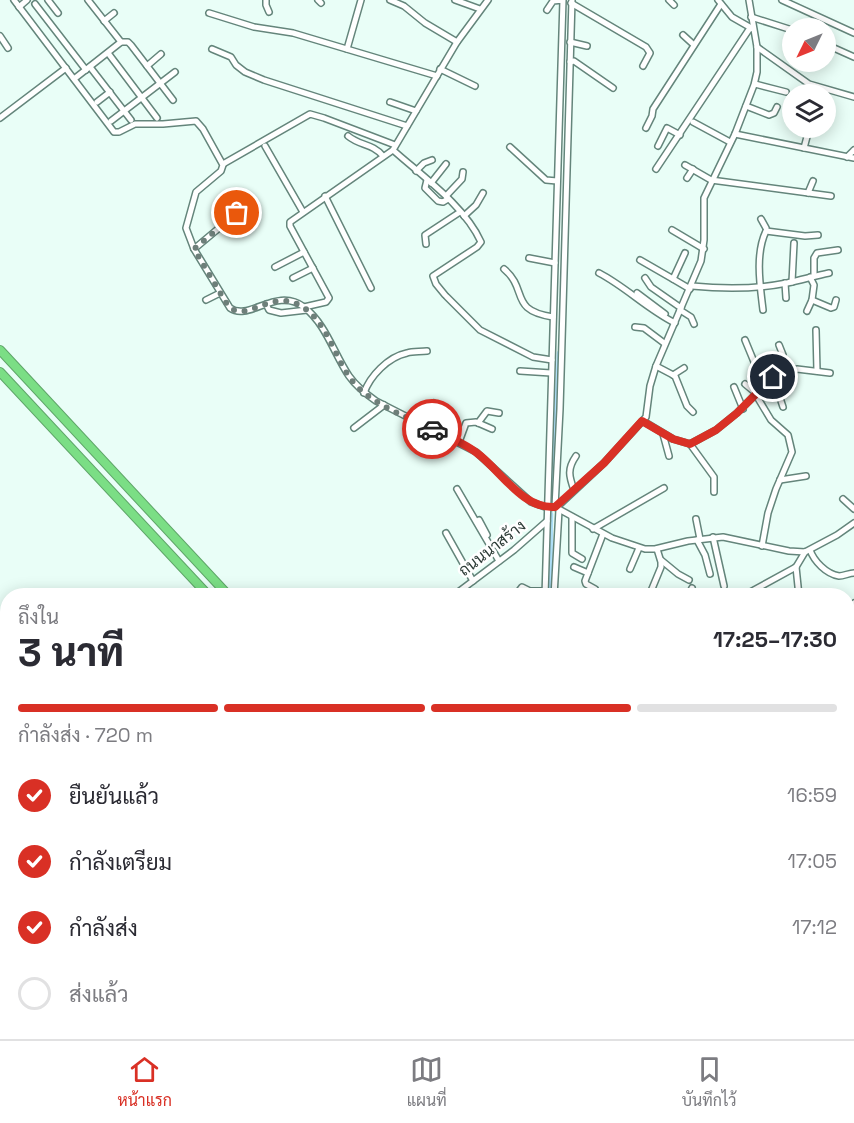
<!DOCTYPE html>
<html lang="th">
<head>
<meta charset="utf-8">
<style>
  :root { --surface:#fff; --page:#f2f2f3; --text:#2b2b33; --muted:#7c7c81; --line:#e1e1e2; --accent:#d93025 }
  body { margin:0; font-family:"Space Grotesk",Sarabun,sans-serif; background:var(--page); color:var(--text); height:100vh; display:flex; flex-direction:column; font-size:22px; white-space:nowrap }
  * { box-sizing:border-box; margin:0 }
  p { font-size:20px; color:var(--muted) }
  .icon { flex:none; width:33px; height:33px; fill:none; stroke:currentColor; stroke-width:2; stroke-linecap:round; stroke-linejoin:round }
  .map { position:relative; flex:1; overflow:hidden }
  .sheet { position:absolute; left:0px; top:588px; width:855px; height:452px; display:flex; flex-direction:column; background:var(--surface); border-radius:24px 24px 0 0; box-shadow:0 3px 15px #0003 }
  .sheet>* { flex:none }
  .needle { width:39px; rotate:227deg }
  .tools { position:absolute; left:782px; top:18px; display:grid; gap:12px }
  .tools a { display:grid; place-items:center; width:54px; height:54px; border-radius:50%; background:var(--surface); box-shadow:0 3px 15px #0003; font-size:30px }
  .pin { position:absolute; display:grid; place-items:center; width:51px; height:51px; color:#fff; margin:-26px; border:3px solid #fff; border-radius:50%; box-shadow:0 2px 6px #0007 }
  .courier { position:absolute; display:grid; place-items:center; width:60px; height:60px; margin:-30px; border:4px solid #d93025; border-radius:50%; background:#fff; color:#222; box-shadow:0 2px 8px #0007 }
  .headline em { font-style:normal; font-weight:800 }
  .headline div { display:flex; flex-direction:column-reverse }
  .headline { display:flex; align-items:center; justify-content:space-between; height:102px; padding:0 18px }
  h1 { font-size:39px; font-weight:800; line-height:45px }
  .bar { display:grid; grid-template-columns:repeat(4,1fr); gap:9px 6px; align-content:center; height:72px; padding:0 18px }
  .bar i { height:8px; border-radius:4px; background:var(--line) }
  .bar .active { background:var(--accent) }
  .bar p { grid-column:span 4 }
  ol { padding:0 18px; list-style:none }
  li { display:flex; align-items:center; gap:18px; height:66px }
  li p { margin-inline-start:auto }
  li .icon { padding:6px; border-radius:50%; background:var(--accent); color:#fff; stroke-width:4 }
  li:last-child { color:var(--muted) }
  li i { width:33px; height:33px; border:3px solid var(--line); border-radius:50% }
  .tabs { display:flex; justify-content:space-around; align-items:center; height:84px; border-top:2px solid var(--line); background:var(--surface); font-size:16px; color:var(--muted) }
  .tabs a { display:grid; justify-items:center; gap:3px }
  .tabs .active { color:var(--accent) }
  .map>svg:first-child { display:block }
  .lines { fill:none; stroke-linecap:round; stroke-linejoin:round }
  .canal { stroke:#addef7; stroke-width:4.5 }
  .minor-casing { stroke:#64857b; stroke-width:8 }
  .highway-casing { stroke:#5fa569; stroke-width:10 }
  .minor { stroke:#fff; stroke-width:5 }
  .highway { stroke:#7bde85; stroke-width:8 }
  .done { stroke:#6e7f7a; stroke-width:6; stroke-dasharray:0 10.8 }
  .route { stroke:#d93025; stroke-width:8 }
  .labels { text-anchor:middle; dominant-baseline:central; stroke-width:5; stroke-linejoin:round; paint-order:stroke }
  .street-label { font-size:16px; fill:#2c3b36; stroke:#fff }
</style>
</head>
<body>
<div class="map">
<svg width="854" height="1039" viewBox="0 0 854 1039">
  <rect width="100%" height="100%" fill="#e9fef7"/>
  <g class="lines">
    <g class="canal">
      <polyline points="552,504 559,353"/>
      <polyline points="550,596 551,514"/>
      <polyline points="538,1039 538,1032"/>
    </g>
    <g class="minor-casing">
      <g id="minor">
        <path d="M14 0 114 132H119L135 124H163L196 121 203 129 223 165 221 171 196 192 186 228 194 249 230 308C249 322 276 286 304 307 326 324 334 354 349 376 356 386 366 394 376 401L476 452 531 502 548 508 558 506 604 463 646 417 650 386 656 366 701 261 704 240V198L735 134 754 85 757 72V47L749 0"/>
        <polyline points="48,0 58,13"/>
        <polyline points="88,0 121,42 128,42 131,45 173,100"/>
        <polyline points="266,0 266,5 269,12"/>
        <polyline points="318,0 321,3"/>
        <polyline points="390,0 404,6 425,23 457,42"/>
        <polyline points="455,0 480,9"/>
        <polyline points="572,0 560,409 555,507 612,538 645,549 655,549 688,541 723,537 789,551 805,552 837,535 854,523"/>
        <polyline points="669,0 674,5"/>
        <polyline points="718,0 732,17 753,29"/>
        <polyline points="782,0 854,33"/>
        <polyline points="571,3 646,47 650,53 643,66"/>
        <polyline points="35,4 86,70"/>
        <polyline points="19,7 27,0"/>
        <polyline points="209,13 254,27 293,33 437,76"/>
        <polyline points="751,17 792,30"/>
        <polyline points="104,21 114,13"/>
        <polyline points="683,35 694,45"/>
        <polyline points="0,36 8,48"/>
        <polyline points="570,42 587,46"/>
        <polyline points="825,44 854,57"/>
        <polyline points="757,47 809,84 854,97"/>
        <polyline points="212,49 231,57 236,65 245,72 264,80 407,126"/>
        <polyline points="347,49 361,0"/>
        <polyline points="108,53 157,118"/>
        <polyline points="570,62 574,61 613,88"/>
        <polyline points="147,66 161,54"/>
        <polyline points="90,67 131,120"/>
        <polyline points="440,69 475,86"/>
        <polyline points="74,79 121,42"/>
        <polyline points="755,84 786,92"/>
        <polyline points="97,102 110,92"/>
        <polyline points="390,102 416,111"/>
        <polyline points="746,106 769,115 774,113 777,107"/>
        <polyline points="0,118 66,68"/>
        <polyline points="111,121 175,72"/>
        <polyline points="693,122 730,142"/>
        <polyline points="646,128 652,116 653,109 721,4"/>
        <polyline points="735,134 854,158"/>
        <path d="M348 136C360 146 372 143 383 156"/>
        <polyline points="265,146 303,212"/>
        <polyline points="658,146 667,128 680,135"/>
        <polyline points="510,147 546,180 557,181"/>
        <polyline points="804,148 808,133"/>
        <path d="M393 150C422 176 465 206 481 242L477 247 433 276 436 284 445 295"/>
        <polyline points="847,157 854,150"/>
        <polyline points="223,164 310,114 324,118 395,145"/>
        <polyline points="685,165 711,180 831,196"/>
        <polyline points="656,169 750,28"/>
        <polyline points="416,171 424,163 432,160"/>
        <polyline points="687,178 693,169"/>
        <polyline points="427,180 425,188 438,201 443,202 448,199"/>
        <polyline points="431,183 446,164"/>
        <polyline points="808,193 813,181"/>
        <polyline points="325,196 371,288"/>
        <polyline points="446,196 462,179 463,172"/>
        <polyline points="464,216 476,205 483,193"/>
        <polyline points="761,219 766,228"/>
        <polyline points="672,230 704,249"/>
        <polyline points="426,244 425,235 460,212"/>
        <polyline points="194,249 237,213"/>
        <polyline points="685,253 673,279 690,289"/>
        <polyline points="529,258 555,263"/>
        <polyline points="640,260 673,279"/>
        <polyline points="275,267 304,252"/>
        <path d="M504 269C529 290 508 310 553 317"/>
        <path d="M599 273C626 287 647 309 675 323"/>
        <polyline points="814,276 814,258 817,253 838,250"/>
        <polyline points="810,277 814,285 812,300 831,308 834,307 836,300"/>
        <polyline points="293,278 313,268"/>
        <polyline points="645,278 651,287 681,308"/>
        <polyline points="792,282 794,243"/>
        <polyline points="785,283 786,298"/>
        <path d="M692 286C723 289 757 289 787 283 801 280 815 276 829 273"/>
        <polyline points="637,293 665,314"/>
        <polyline points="447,297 480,330 533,357 552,360"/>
        <polyline points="206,300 220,293"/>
        <polyline points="266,304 269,310 281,313 307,310"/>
        <polyline points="304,307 326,302 329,298 290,226 290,222 393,150 457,42 488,0"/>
        <polyline points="680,310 691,317 694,324"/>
        <path d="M763 310C760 285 755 254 766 231L805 236 818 235"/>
        <polyline points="807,311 812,300"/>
        <polyline points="635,327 644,328 664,343"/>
        <polyline points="816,330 817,371"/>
        <polyline points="745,340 764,386"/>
        <polyline points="779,345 783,355 784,373"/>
        <polyline points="656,366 675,376 687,406 693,412"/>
        <polyline points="520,371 551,373"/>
        <polyline points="673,375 684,368"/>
        <polyline points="773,377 783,407"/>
        <polyline points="745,384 757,394"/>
        <polyline points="734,387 743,409"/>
        <path d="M364 393C370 376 388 357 407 353 413 351 420 352 427 351"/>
        <polyline points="756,395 771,420 788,435 792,452 776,489 768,513 762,546"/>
        <polyline points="643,421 673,439 690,444 716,430 737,413 773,377 797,369 830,373"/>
        <polyline points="478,423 487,411 499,413"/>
        <polyline points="422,424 434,403"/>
        <polyline points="354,428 384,405"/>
        <polyline points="663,434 669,456"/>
        <polyline points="459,442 466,423 476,422 492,429"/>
        <polyline points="690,444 714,477 714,492"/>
        <polyline points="780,480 806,476"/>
        <polyline points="457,489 499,561"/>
        <path d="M574 490C569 476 567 469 576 456"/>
        <polyline points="843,499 854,509"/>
        <polyline points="572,517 572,553 582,559"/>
        <polyline points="696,519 700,539"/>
        <polyline points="479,520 487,535"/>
        <polyline points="593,529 664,488"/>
        <polyline points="446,533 473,581"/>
        <polyline points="713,537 724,586"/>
        <polyline points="697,540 705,555 710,574"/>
        <path d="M810 550C814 561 826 574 839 576 844 576 849 573 854 573"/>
        <polyline points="661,560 678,574 689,580"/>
        <polyline points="574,567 588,573"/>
        <polyline points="796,567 799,596"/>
        <polyline points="630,569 639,548"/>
        <polyline points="595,589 586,584 585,581 603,534"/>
        <polyline points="453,596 514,550 547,521"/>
        <polyline points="515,596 522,587 530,591 545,591"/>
        <polyline points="545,596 563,0 553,1 547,10"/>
        <polyline points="554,596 559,510"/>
        <polyline points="649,596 661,567 661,562 657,549"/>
        <polyline points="688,596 692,588"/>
        <polyline points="743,596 796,567 805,552"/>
        <polyline points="848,607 854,603"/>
        <polyline points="848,684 854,678"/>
        <polyline points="0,705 8,707"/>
        <polyline points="848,718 854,725"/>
        <polyline points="0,830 8,827"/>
        <polyline points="848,841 854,834"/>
        <polyline points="848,852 854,859"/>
        <polyline points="0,860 8,853"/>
        <polyline points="848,888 854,891"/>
        <polyline points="0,900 8,892"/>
        <polyline points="848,915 854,912"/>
        <polyline points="284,1032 294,1039"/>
        <polyline points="474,1032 477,1039"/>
        <polyline points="144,1039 150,1032"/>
        <polyline points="261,1039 265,1032"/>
        <polyline points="533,1039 533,1032"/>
        <polyline points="543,1039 543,1032"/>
      </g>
    </g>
    <g class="highway-casing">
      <g id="highway">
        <polyline points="0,350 229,596"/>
        <polyline points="0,372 209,596"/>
        <polyline points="615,1032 622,1039"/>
        <polyline points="636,1032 643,1039"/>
      </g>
    </g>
    <use href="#minor" class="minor"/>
    <use href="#highway" class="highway"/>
  </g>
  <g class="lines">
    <path class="done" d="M237 213 194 249 228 306C247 324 271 288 301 306 326 320 334 356 350 378 369 404 404 415 432 429"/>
    <path class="route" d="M432 429C447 436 464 443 477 453 501 471 522 509 555 507L604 463 642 421 673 439 690 444 716 430 737 413 773 377"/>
  </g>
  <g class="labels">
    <g class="street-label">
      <text transform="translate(492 548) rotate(-38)">ถนนนาสร้าง</text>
    </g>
  </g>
</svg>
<div class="tools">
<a><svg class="needle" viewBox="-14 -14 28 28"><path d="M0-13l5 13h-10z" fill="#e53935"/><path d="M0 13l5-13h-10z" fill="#7c7c81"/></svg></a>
<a><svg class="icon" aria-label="layers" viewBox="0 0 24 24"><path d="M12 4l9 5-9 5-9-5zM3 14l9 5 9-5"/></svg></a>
</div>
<div class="pin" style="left:237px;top:213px;background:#ea580c"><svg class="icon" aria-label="bag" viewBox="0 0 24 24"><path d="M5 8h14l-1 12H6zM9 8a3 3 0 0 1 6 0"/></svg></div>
<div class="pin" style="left:773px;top:377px;background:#1f2937"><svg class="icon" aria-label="home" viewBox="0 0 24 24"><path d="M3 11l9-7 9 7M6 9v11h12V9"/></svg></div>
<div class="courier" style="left:432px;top:429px"><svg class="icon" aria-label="car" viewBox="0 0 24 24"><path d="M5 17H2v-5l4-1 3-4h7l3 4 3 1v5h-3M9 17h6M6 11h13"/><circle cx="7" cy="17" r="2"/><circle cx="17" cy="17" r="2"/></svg></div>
<section class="sheet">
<div class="headline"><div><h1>3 นาที</h1><p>ถึงใน</p></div><em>17:25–17:30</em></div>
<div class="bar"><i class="active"></i><i class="active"></i><i class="active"></i><i></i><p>กำลังส่ง · 720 m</p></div>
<ol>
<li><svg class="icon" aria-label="check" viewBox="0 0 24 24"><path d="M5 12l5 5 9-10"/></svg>ยืนยันแล้ว<p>16:59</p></li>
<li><svg class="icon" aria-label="check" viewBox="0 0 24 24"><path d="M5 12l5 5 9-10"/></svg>กำลังเตรียม<p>17:05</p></li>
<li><svg class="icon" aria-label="check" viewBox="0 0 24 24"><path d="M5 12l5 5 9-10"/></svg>กำลังส่ง<p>17:12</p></li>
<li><i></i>ส่งแล้ว</li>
</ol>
</section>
</div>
<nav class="tabs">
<a class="active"><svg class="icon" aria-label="home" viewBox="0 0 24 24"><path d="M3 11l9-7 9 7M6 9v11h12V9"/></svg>หน้าแรก</a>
<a><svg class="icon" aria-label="map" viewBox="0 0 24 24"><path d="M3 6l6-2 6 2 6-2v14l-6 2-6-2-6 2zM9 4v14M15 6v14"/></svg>แผนที่</a>
<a><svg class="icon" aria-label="saved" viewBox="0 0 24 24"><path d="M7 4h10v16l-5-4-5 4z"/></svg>บันทึกไว้</a>
</nav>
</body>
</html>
